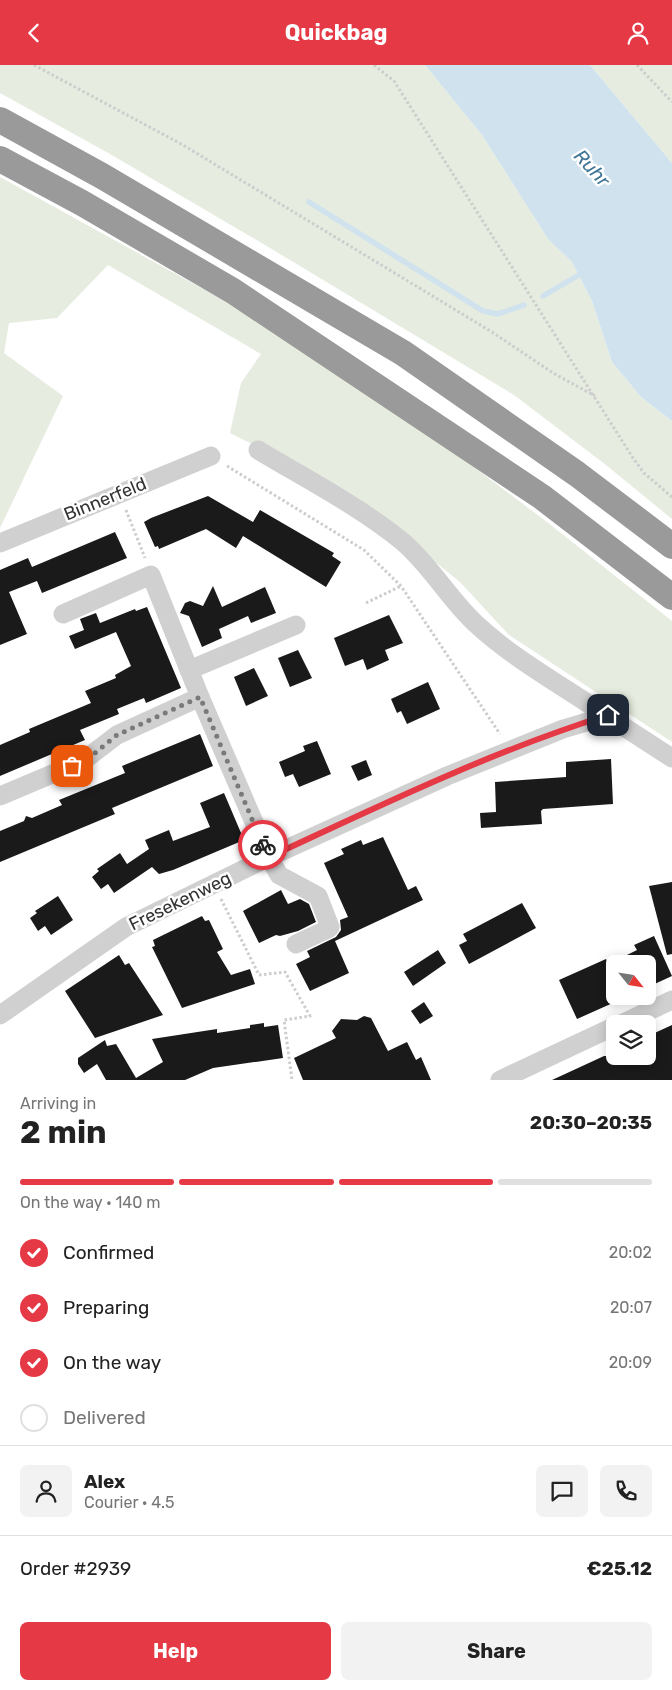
<!DOCTYPE html>
<html lang="en">
<head>
<meta charset="utf-8">
<style>
  :root { --surface:#fff; --page:#f2f2f2; --text:#222; --muted:#767676; --line:#e0e0e0; --accent:#e63946 }
  body { margin:0; font-family:Rubik,sans-serif; background:var(--page); color:var(--text); height:100vh; display:flex; flex-direction:column; font-size:19px; white-space:nowrap }
  * { box-sizing:border-box; margin:0 }
  p { font-size:16px; color:var(--muted) }
  .icon { flex:none; width:28px; height:28px; fill:none; stroke:currentColor; stroke-width:2; stroke-linecap:round; stroke-linejoin:round }
  .map { position:relative; height:1015px; overflow:hidden }
  .panel { display:flex; flex-direction:column; background:var(--surface); flex:1 }
  .panel>* { flex:none }
  .needle { width:32px; rotate:120deg }
  .controls { position:absolute; left:606px; top:890px; display:grid; gap:10px }
  .controls a { display:grid; place-items:center; width:50px; height:50px; border-radius:8px; background:var(--surface); box-shadow:0 2px 12px #0003; font-size:25px }
  .pin { position:absolute; display:grid; place-items:center; width:42px; height:42px; color:#fff; margin:-21px; border-radius:10px; box-shadow:0 2px 8px #0006 }
  .courier { position:absolute; display:grid; place-items:center; width:50px; height:50px; margin:-25px; border:4px solid #e63946; border-radius:50%; background:#fff; color:#222; box-shadow:0 1px 6px #0007 }
  .headline em { font-style:normal; font-weight:700 }
  .headline div { display:flex; flex-direction:column-reverse }
  .headline { display:flex; align-items:center; justify-content:space-between; height:85px; padding:0 20px }
  h1 { font-size:32px; font-weight:700; line-height:38px }
  .bar { display:grid; grid-template-columns:repeat(4,1fr); gap:8px 5px; align-content:center; height:60px; padding:0 20px }
  .bar i { height:6px; border-radius:4px; background:var(--line) }
  .bar .current { background:var(--accent) }
  .bar p { grid-column:span 4 }
  .line { display:flex; align-items:center; gap:12px; padding:0 20px; border-top:1px solid var(--line) }
  .line div { flex:1 }
  .round { display:grid; place-items:center; flex:none; width:52px; height:52px; border-radius:8px; background:var(--page) }
  ol { padding:0 20px; list-style:none }
  li { display:flex; align-items:center; gap:15px; height:55px }
  li p { margin-inline-start:auto }
  li .icon { padding:5px; border-radius:50%; background:var(--accent); color:#fff; stroke-width:4 }
  li:last-child { color:var(--muted) }
  li i { width:28px; height:28px; border:2px solid var(--line); border-radius:50% }
  .button { display:flex; gap:10px; margin-top:auto; padding:10px 20px }
  .button a { flex:1; height:58px; border-radius:8px; background:var(--accent); color:#fff; font-size:20px; font-weight:700; line-height:58px; text-align:center }
  .button a+a { background:var(--page); color:var(--text) }
  header { display:flex; justify-content:space-between; align-items:center; height:65px; padding:0 20px; background:var(--accent); color:#fff; font-size:22px; font-weight:700 }
  .map>svg:first-child { display:block }
  .green { fill:#e6ecdf }
  .water { fill:#cfe2ee }
  .lines { fill:none; stroke-linecap:round; stroke-linejoin:round }
  .stream { stroke:#cfe2ee; stroke-width:5.5 }
  .building { fill:#1a1a1a }
  .path { stroke:#cdcdcd; stroke-width:3; stroke-dasharray:2.5 2.5; stroke-linecap:butt }
  .minor { stroke:#d0d0d0; stroke-width:19 }
  .highway { stroke:#9a9a9a; stroke-width:26 }
  .done { stroke:#7a7a7a; stroke-width:5; stroke-dasharray:0 9 }
  .route { stroke:#e63946; stroke-width:6 }
  .labels { text-anchor:middle; dominant-baseline:central; stroke-width:5; stroke-linejoin:round; paint-order:stroke }
  .street-label { font-size:18px; fill:#333; stroke:#fff }
  .water-label { font-size:19px; font-style:italic; fill:#3f7597; stroke:#fff }
</style>
</head>
<body>
<header><svg class="icon" aria-label="back" viewBox="0 0 24 24"><path d="M15 5l-7 7 7 7"/></svg>Quickbag<svg class="icon" aria-label="person" viewBox="0 0 24 24"><circle cx="12" cy="8" r="4"/><path d="M4 21q1-7 8-7t8 7"/></svg></header>
<div class="map">
<svg width="672" height="1015" viewBox="0 0 672 1015">
  <rect width="100%" height="100%" fill="#fff"/>
  <g class="green">
    <polygon points="0,0 425,0 482,70 548,174 572,197 592,236 612,297 641,332 672,356 672,454 606,400 514,330 265,180 110,89 0,28"/>
    <polygon points="590,0 672,0 672,98"/>
    <polygon points="0,112 234,241 450,384 547,457 672,556 672,677 509,570 460,517 350,428 230,368 241,318 261,289 108,200 57,253 9,258 4,288 63,331 0,463"/>
  </g>
  <polygon class="water" points="425,0 590,0 672,98 672,356 641,332 612,297 592,236 572,197 548,174 482,70"/>
  <g class="lines">
    <g class="stream">
      <polyline points="309,137 483,246 498,249 524,240"/>
      <polyline points="543,231 584,207"/>
    </g>
  </g>
  <g class="building">
    <polygon points="208,431 253,457 260,445 334,488 332,491 341,497 326,522 243,471 236,483 206,464 159,484 158,481 155,482 144,457 151,453"/>
    <polygon points="115,467 127,493 42,528 37,516 9,527 27,569 0,580 0,505 28,493 32,502"/>
    <polygon points="213,521 222,542 265,522 276,548 251,558 248,551 219,564 222,573 202,582 189,551 180,548 185,538 190,536 203,541"/>
    <polygon points="147,542 181,623 146,638 144,633 117,644 119,649 80,665 85,675 0,711 0,680 30,667 29,664 91,638 85,626 116,613 115,610 131,601 116,567 75,584 69,571 84,565 80,554 96,548 100,558 135,544 136,546"/>
    <polygon points="389,550 403,578 385,585 389,595 367,605 363,594 345,601 334,573"/>
    <polygon points="298,585 312,613 290,622 278,593"/>
    <polygon points="254,603 268,631 246,641 234,612"/>
    <polygon points="428,617 440,644 407,659 401,646 397,648 391,634"/>
    <polygon points="200,669 213,701 112,743 115,749 0,797 0,766 24,756 26,751 32,753 62,740 59,735 125,708 122,701"/>
    <polygon points="317,676 331,709 299,722 293,709 285,712 279,697 305,686 303,681"/>
    <polygon points="611,694 613,739 543,744 541,746 542,759 481,763 480,748 496,747 495,717 566,712 566,697"/>
    <polygon points="366,695 372,710 358,716 351,701"/>
    <polygon points="224,728 244,775 173,805 159,809 152,802 114,828 108,819 101,824 92,812 99,806 97,804 120,788 127,799 149,784 145,775 169,765 173,776 210,762 200,738"/>
    <polygon points="383,772 408,825 416,821 423,835 335,876 349,908 310,926 296,899 310,892 307,886 336,872 341,865 340,855 348,852 324,798 344,789 341,784 361,775 363,780"/>
    <polygon points="672,817 672,889 667,890 649,821"/>
    <polygon points="281,825 288,839 300,834 309,839 316,857 298,866 280,871 276,870 259,878 243,846"/>
    <polygon points="58,831 73,855 51,870 45,861 38,866 30,853 37,848 35,846"/>
    <polygon points="522,838 536,863 469,899 459,880 467,876 463,869"/>
    <polygon points="202,851 205,856 209,855 223,884 217,887 231,910 250,904 255,919 182,943 152,882 155,881 153,875"/>
    <polygon points="654,871 672,911 648,922 648,899 615,899 615,937 577,954 559,915 606,894 609,899 637,885 634,880"/>
    <polygon points="438,885 446,898 413,921 404,907"/>
    <polygon points="119,890 125,900 129,898 163,950 95,973 65,926"/>
    <polygon points="424,937 433,951 420,959 411,946"/>
    <polygon points="364,951 371,953 388,986 407,977 416,995 421,992 431,1015 303,1015 294,993 336,973 332,966 341,954 357,955"/>
    <polygon points="264,958 264,962 278,960 283,993 213,1003 185,1015 106,1015 97,999 84,1008 78,999 78,993 105,975 107,981 116,979 136,1013 163,997 152,974 217,964 217,968 250,963 250,960"/>
    <polygon points="672,960 672,1015 552,1015 604,991 648,991 648,971"/>
  </g>
  <g class="lines">
    <g class="path">
      <polyline points="34,0 183,80 492,267 553,308 595,331"/>
      <polyline points="374,0 394,16 633,393 644,408 672,432"/>
      <polyline points="637,0 672,37"/>
      <polyline points="227,401 364,485 401,521 500,669"/>
      <polyline points="126,445 145,493"/>
      <polyline points="366,538 401,521"/>
      <polyline points="221,834 259,910 285,907 310,951 284,955 292,1015"/>
    </g>
    <g class="minor">
      <path d="M258 385C306 414 359 441 403 477 431 501 449 534 476 559 515 595 563 621 607 651"/>
      <polyline points="0,478 211,391"/>
      <polyline points="63,549 151,510 200,632 269,792 279,810 318,831 330,862 328,864 296,879"/>
      <polyline points="189,605 296,560"/>
      <polyline points="0,731 83,696 117,670 200,632"/>
      <polyline points="0,950 126,862 269,792 447,711 563,664 607,651 672,693"/>
      <polyline points="621,959 672,935"/>
      <polyline points="500,1015 615,961"/>
    </g>
    <g class="highway">
      <polyline points="0,55 102,111 403,288 577,409 672,481"/>
      <polyline points="0,94 82,138 233,226 542,432 672,532"/>
    </g>
  </g>
  <g class="lines">
    <polyline class="done" points="72,701 90,692 117,670 200,632 263,780"/>
    <path class="route" d="M263 780 269 792C379 741 490 687 608 650"/>
  </g>
  <g class="labels">
    <g class="street-label">
      <text transform="translate(105 434) rotate(-22)">Binnerfeld</text>
      <text transform="translate(180 836) rotate(-26)">Fresekenweg</text>
    </g>
    <g class="water-label">
      <text transform="translate(592 103) rotate(47)">Ruhr</text>
    </g>
  </g>
</svg>
<div class="controls">
<a><svg class="needle" viewBox="-14 -14 28 28"><path d="M0-13l5 13h-10z" fill="#e53935"/><path d="M0 13l5-13h-10z" fill="#767676"/></svg></a>
<a><svg class="icon" aria-label="layers" viewBox="0 0 24 24"><path d="M12 4l9 5-9 5-9-5zM3 14l9 5 9-5"/></svg></a>
</div>
<div class="pin" style="left:72px;top:701px;background:#ea580c"><svg class="icon" aria-label="bag" viewBox="0 0 24 24"><path d="M5 8h14l-1 12H6zM9 8a3 3 0 0 1 6 0"/></svg></div>
<div class="pin" style="left:608px;top:650px;background:#1f2937"><svg class="icon" aria-label="home" viewBox="0 0 24 24"><path d="M3 11l9-7 9 7M6 9v11h12V9"/></svg></div>
<div class="courier" style="left:263px;top:780px"><svg class="icon" aria-label="bike" viewBox="0 0 24 24"><circle cx="6" cy="16" r="4"/><circle cx="18" cy="16" r="4"/><path d="M6 16l4-8h5l3 8M10 8l3 8H6M13 5h3"/></svg></div>
</div>
<section class="panel">
<div class="headline"><div><h1>2 min</h1><p>Arriving in</p></div><em>20:30–20:35</em></div>
<div class="bar"><i class="current"></i><i class="current"></i><i class="current"></i><i></i><p>On the way · 140 m</p></div>
<ol>
<li><svg class="icon" aria-label="check" viewBox="0 0 24 24"><path d="M5 12l5 5 9-10"/></svg>Confirmed<p>20:02</p></li>
<li><svg class="icon" aria-label="check" viewBox="0 0 24 24"><path d="M5 12l5 5 9-10"/></svg>Preparing<p>20:07</p></li>
<li><svg class="icon" aria-label="check" viewBox="0 0 24 24"><path d="M5 12l5 5 9-10"/></svg>On the way<p>20:09</p></li>
<li><i></i>Delivered</li>
</ol>
<div class="line" style="height:90px"><a class="round"><svg class="icon" aria-label="person" viewBox="0 0 24 24"><circle cx="12" cy="8" r="4"/><path d="M4 21q1-7 8-7t8 7"/></svg></a><div><b>Alex</b><p>Courier · 4.5</p></div><a class="round"><svg class="icon" aria-label="chat" viewBox="0 0 24 24"><path d="M4 5h16v11H9l-5 4z"/></svg></a><a class="round"><svg class="icon" aria-label="phone" viewBox="0 0 24 24"><path d="M5 4h4l2 5-3 2q2 4 5 5l2-3 5 2v4C11 20 4 13 5 4z"/></svg></a></div>
<div class="line" style="height:65px"><div>Order #2939</div><b>€25.12</b></div>
<div class="button"><a>Help</a><a>Share</a></div>
</section>
</body>
</html>
